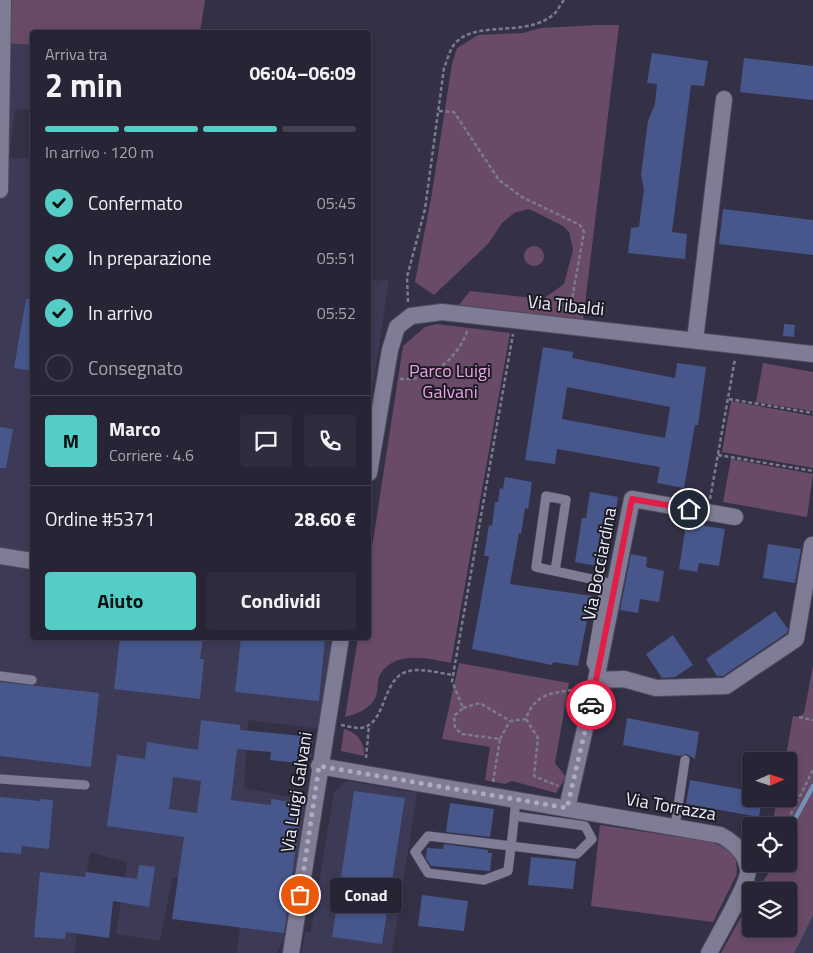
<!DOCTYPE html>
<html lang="it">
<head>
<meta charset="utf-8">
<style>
  :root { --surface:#272535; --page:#2f2d3d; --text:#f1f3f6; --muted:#a4a5ad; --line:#434250; --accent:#54cdc7 }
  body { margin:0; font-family:"Titillium Web",sans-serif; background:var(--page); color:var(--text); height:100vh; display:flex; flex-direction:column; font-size:19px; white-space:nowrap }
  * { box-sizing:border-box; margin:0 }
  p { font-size:16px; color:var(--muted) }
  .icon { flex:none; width:28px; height:28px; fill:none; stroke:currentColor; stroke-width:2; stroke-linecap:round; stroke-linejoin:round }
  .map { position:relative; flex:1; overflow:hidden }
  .panel { position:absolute; left:30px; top:30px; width:341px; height:610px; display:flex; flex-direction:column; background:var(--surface); border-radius:5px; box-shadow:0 2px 8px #0003,0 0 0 1px var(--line) }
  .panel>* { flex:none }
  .needle { width:32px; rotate:87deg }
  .fabs { position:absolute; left:742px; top:752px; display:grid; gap:10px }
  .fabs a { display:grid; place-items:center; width:55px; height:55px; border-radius:5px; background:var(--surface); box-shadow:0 2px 8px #0003,0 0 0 1px var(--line); font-size:25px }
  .pin { position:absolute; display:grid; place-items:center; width:42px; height:42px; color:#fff; margin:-21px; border:2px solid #fff; border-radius:50%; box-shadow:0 1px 5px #0007 }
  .courier { position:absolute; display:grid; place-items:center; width:50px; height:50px; margin:-25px; border:4px solid #e11d48; border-radius:50%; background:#fff; color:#222; box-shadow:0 1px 6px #0007 }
  .bubble { position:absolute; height:35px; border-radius:5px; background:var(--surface); box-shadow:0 2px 8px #0003,0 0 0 1px var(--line); font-size:16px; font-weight:700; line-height:35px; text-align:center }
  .head em { font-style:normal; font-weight:700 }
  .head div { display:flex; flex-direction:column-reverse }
  .head { display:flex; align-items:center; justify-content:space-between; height:85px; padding:0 15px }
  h1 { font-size:32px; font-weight:700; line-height:38px }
  .bar { display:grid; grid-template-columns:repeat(4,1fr); gap:8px 5px; align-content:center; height:60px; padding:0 15px }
  .bar i { height:6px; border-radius:4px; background:var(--line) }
  .bar .selected { background:var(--accent) }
  .bar p { grid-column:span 4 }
  .line { display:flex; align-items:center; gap:12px; padding:0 15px; border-top:1px solid var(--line) }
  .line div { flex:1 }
  .round { display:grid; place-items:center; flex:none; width:52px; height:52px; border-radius:5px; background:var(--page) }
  ol { padding:0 15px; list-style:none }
  li { display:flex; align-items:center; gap:15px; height:55px }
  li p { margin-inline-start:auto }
  li .icon { padding:5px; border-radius:50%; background:var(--accent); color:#111; stroke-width:4 }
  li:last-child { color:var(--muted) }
  li i { width:28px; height:28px; border:2px solid var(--line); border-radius:50% }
  .cta { display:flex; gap:10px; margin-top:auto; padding:10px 15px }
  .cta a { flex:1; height:58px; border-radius:5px; background:var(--accent); color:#111; font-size:20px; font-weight:700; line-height:58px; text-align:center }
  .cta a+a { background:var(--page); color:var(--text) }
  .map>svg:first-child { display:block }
  .built { fill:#3d3a56 }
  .green { fill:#694b67 }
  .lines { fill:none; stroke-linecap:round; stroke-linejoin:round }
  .stream { stroke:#7392b6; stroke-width:4.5 }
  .building { fill:#47578c; fill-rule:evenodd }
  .service-casing { stroke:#4e4c5e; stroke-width:10 }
  .minor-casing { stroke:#4e4c5e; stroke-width:18 }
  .path { stroke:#7c7a8d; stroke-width:2.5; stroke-dasharray:4 2.5; stroke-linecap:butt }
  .service { stroke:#7f7c95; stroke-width:9 }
  .minor { stroke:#7f7c95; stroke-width:16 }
  .done { stroke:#adabbc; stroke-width:5; stroke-dasharray:0 9 }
  .route { stroke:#e11d48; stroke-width:6 }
  .labels { text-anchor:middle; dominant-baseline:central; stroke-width:4; stroke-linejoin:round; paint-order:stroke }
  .street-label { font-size:18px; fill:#eeedfb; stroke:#1c1b24 }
  .park-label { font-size:18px; fill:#eaa3e4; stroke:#1c1b24 }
</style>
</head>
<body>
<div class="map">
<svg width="813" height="953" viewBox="0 0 813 953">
  <rect width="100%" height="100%" fill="#343147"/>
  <g class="built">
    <polygon points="0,0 6,43 32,45 32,109 15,110 9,158 32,158 32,638 334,638 320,729 248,720 244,788 309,801 291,924 277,953 237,953 244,888 172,878 160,941 116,934 127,862 90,852 74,953 0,953"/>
    <polygon points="389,280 369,411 369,281"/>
    <polygon points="347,781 417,793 392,953 302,953 305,932 311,932 334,792"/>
    <polygon points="813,916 813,953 794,953"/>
  </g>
  <g class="green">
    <polygon points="7,0 205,0 200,32 32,32 32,45 6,43"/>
    <polygon points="598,25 619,25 583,320 459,305 470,291 543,299 564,284 573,250 569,232 563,226 529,209 514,213 502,223 488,244 434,295 415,282 432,193 452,64 457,48 478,35 523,33 541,28"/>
    <circle cx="534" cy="256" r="10"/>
    <path d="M437 324 510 333 451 663C429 659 397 650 381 673 376 680 379 689 376 696 371 709 357 714 345 717L358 638H369V567L403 346 425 327Z"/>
    <polygon points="763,363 813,372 813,411 756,402"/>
    <polygon points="731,401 813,416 813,468 722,452"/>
    <polygon points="731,459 813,474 807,517 723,502"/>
    <polygon points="459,663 569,683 555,763 566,777 556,793 512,781 505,784 485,780 490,747 442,739"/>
    <polygon points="813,666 813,916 794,953 721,953 751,899 751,929 789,929 789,891 756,891 775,864 789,864 789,844 792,839 789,837 789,826 772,826 777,799 789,799 789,761 785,761 793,716 799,717 804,713"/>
    <path d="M344 729C357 732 365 743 364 756L341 751Z"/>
    <polygon points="600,825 712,842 729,850 736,859 737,874 713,922 591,906"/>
  </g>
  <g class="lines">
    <polyline class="stream" points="796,817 813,786"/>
  </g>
  <g class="building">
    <polygon points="652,53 708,61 704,86 691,85 672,232 687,234 685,259 628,253 631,228 639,227 644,189 641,175 648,121 655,104 657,84 647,83"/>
    <polygon points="744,58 813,66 813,100 740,92"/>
    <polygon points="723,209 813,220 813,255 719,244"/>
    <polygon points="26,299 32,299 32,371 14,368"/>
    <polygon points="784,324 795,325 794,337 783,336"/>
    <path d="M543 347 573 352 572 358 675 378 677 363 706 367 698 425H695L684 488 657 483 660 467 557 449 555 464 525 460ZM567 387 670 407 665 438 562 419Z"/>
    <polygon points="0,427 13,429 6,468 0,468"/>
    <polygon points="505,477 532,482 528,509 525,508 521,534 519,533 510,584 592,596 578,666 553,662 552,665 472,649 489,556 484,556 489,525 492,526 495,502 498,502 500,488 503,489"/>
    <polygon points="590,492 618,497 614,524 610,523 603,567 575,562 582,518 586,518"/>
    <polygon points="687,519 705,522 704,526 725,529 719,566 699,563 697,572 679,569"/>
    <polygon points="768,544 801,549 795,583 763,578"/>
    <polygon points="631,554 647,557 646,567 664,571 659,602 640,599 638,613 620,610"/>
    <polygon points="775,611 788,629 787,633 723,676 717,676 706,659"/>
    <polygon points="673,635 693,665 675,677 662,678 646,654"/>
    <polygon points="120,638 203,638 200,659 204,659 200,699 114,689"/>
    <polygon points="241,638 277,641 278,638 325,638 319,701 235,692"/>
    <polygon points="0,682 99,693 91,767 0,756"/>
    <polygon points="627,718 699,732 695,759 686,754 680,756 623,745"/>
    <path d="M201 720 240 725V730L313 737 311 757 299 756 298 763 270 760 271 752 237 749 231 800 271 805V799L302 804 284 933 172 919 184 837 107 826 117 755 145 759 147 742 198 750ZM173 777 201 781 197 813 169 809Z"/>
    <polygon points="690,780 751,791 751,799 762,799 759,817 686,804"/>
    <polygon points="354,791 405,798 382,944 332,937"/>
    <polygon points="0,797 40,801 40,799 53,800 49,849 22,846 21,854 0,852"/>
    <polygon points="450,803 494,809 490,837 446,832"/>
    <polygon points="444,844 488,850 488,853 492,853 490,871 431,866 426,858 427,848 443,849"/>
    <polygon points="531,857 576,861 573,889 528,885"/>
    <polygon points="139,865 155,867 149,907 113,901 109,938 66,932 65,939 34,937 40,872 85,877 86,872 137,879"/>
    <polygon points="422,895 468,901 464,931 418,926"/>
  </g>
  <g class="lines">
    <g class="service-casing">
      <g id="service">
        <polyline points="555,571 566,500 546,496 536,567 605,582 591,663 596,672"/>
        <polyline points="0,676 32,680"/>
        <polyline points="0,779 85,785"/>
        <path d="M515 816 585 826 592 839 577 854 428 836 415 852 428 873 484 880 508 871C511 847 514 823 516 799"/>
        <polyline points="675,826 685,760"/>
      </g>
    </g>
    <g class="minor-casing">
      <g id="minor">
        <polyline points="0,190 3,0"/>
        <polyline points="695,340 724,99"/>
        <polyline points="369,473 390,350 397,327 411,316 442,312 813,354"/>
        <polyline points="0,556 32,561"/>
        <polyline points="596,680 632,499 735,517"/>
        <path d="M319 766 720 835C735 843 745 852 748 869 750 882 716 939 709 953"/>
        <polyline points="567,808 596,680 624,679 656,688 726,686 796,639 812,545"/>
        <polyline points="291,953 341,638"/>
      </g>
    </g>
    <g class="path">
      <polyline points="439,111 454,112 499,180 522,197 580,225 584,232 572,299 560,309"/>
      <path d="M408 302 407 277 425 209 444 68C447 61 449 52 453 46 473 18 523 39 553 15 557 12 560 5 564 0"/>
      <path d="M400 379C432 381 458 358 468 329"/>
      <polyline points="729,399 813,413"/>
      <polyline points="718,455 813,471"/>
      <polyline points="710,499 735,359"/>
      <path d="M463 708 480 703 510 721 526 719C535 692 554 693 579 689"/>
      <polyline points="799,717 813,720"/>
      <polyline points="526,719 538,738 534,776 558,786"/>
      <path d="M341 725C347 726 354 728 360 728 384 726 382 688 400 675 414 665 437 673 453 675"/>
      <polyline points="500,739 510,721"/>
      <polyline points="366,758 369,725"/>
      <polyline points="493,782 500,739 462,734 455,728 454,716 463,708 452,681 513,334"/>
      <polyline points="785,826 813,770"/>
    </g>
    <use href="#service" class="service"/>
    <use href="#minor" class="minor"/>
  </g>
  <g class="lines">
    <polyline class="done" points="300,895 319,766 567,808 591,705"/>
    <polyline class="route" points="591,705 632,499 689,509"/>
  </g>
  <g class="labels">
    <g class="street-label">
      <text transform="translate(566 305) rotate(6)">Via Tibaldi</text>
      <text transform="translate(599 564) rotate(-79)">Via Bocciardina</text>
      <text transform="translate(296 792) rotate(-81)">Via Luigi Galvani</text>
      <text transform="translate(671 806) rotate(10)">Via Torrazza</text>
    </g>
    <g class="park-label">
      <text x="450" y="370">Parco Luigi<tspan x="450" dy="21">Galvani</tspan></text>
    </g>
  </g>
</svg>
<div class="fabs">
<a><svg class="needle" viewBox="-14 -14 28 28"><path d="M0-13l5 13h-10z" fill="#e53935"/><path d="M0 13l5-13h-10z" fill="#a4a5ad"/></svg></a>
<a><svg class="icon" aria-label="locate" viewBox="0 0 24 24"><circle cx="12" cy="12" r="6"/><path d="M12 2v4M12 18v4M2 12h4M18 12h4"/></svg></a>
<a><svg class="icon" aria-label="layers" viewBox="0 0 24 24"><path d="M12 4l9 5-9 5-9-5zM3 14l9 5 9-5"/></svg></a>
</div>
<div class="pin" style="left:300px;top:895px;background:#ea580c"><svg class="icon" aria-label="bag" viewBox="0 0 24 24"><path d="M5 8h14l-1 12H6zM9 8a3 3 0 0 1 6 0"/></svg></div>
<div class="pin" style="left:689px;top:509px;background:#1f2937"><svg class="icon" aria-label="home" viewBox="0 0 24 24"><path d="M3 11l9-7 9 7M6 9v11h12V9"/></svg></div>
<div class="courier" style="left:591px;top:705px"><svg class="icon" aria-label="car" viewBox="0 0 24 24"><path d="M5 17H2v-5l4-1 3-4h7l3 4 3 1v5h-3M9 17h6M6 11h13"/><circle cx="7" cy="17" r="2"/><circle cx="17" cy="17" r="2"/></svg></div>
<div class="bubble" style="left:330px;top:878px;width:72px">Conad</div>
<section class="panel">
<div class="head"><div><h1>2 min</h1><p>Arriva tra</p></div><em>06:04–06:09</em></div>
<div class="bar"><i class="selected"></i><i class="selected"></i><i class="selected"></i><i></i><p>In arrivo · 120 m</p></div>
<ol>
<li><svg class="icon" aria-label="check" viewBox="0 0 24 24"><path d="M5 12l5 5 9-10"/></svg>Confermato<p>05:45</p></li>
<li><svg class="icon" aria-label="check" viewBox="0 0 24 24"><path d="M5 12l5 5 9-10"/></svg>In preparazione<p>05:51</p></li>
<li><svg class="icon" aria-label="check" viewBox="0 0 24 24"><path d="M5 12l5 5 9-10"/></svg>In arrivo<p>05:52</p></li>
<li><i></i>Consegnato</li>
</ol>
<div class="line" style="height:90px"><b class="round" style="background:var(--accent);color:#111">M</b><div><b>Marco</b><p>Corriere · 4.6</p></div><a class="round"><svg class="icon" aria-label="chat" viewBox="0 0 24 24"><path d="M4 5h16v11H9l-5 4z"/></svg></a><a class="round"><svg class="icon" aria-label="phone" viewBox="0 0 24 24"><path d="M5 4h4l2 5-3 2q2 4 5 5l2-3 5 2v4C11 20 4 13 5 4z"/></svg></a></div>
<div class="line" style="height:65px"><div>Ordine #5371</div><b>28.60 €</b></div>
<div class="cta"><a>Aiuto</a><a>Condividi</a></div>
</section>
</div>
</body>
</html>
